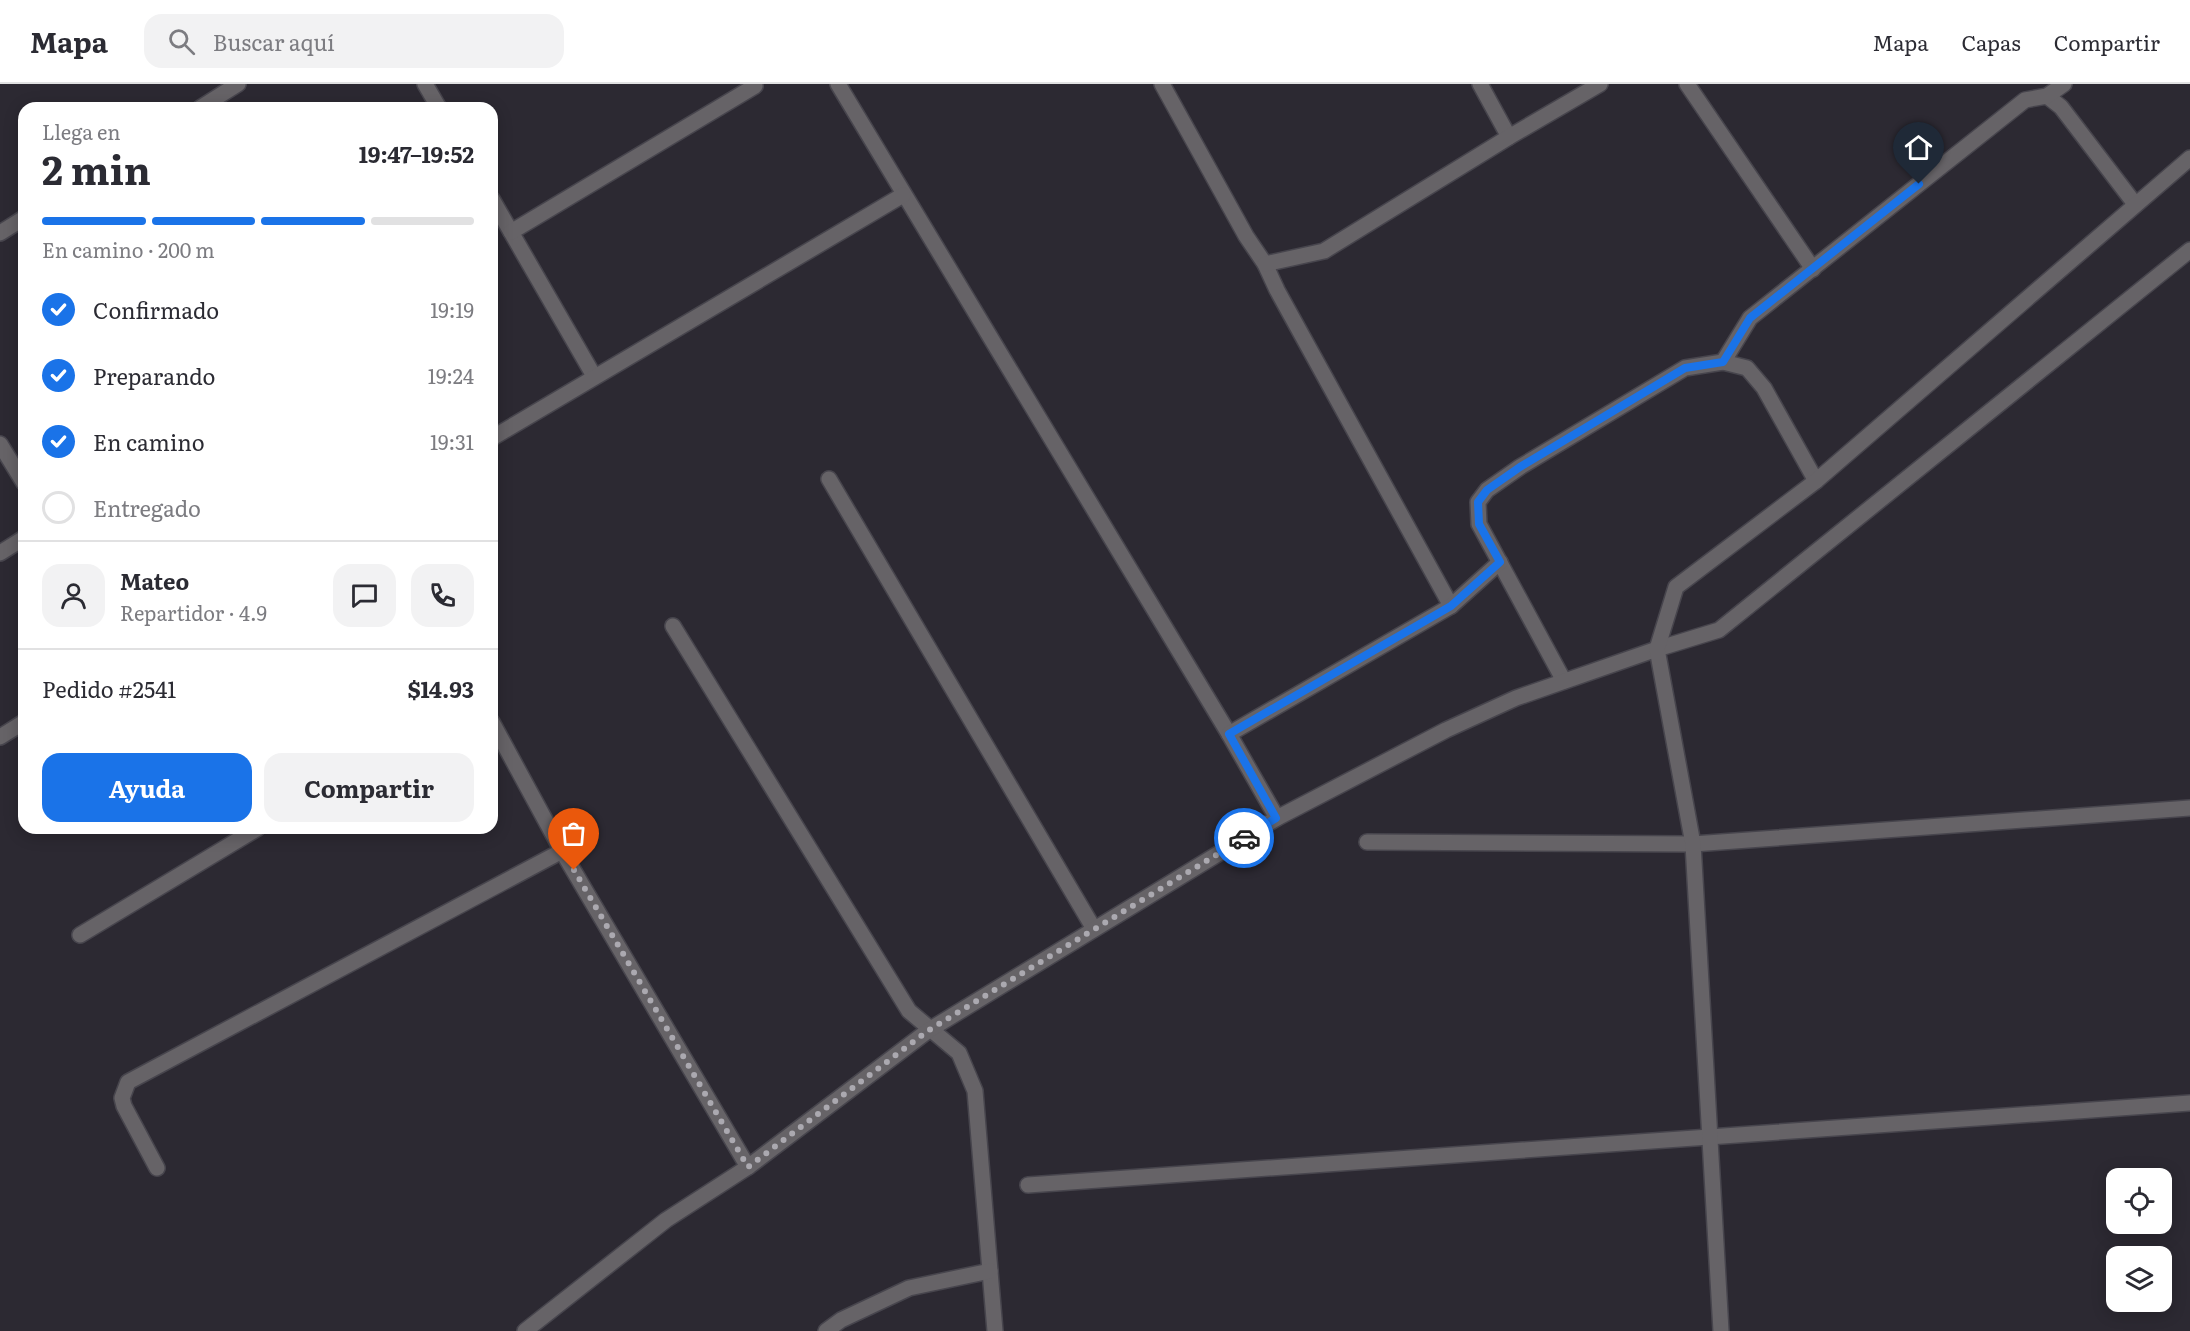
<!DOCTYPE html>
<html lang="es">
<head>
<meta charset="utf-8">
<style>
  :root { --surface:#fff; --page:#f2f2f3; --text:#2b2b33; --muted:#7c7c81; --line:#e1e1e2; --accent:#1a73e8 }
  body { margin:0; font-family:Literata,serif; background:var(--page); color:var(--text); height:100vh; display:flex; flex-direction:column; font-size:22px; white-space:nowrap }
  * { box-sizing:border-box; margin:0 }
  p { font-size:20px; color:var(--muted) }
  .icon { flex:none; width:33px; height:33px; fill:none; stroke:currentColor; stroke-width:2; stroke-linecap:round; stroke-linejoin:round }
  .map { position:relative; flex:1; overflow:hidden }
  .panel { position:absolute; left:18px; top:18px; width:480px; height:732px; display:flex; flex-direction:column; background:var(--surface); border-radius:18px; box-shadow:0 3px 15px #0003 }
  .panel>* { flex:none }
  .fabs { position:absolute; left:2106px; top:1084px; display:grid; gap:12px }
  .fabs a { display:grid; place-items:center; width:66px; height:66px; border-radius:12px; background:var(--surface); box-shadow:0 3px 15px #0003; font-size:30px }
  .pin { position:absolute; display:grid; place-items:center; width:51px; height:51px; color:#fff; margin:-62px -26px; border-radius:50% 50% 50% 0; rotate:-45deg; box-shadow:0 0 6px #0007 }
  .pin .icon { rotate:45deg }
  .courier { position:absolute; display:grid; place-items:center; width:60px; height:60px; margin:-30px; border:4px solid #1a73e8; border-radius:50%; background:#fff; color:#222; box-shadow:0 2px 8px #0007 }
  .summary em { font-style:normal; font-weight:700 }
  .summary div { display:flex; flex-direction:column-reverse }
  .summary { display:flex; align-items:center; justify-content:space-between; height:102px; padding:0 24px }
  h1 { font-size:39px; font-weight:700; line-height:45px }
  .bar { display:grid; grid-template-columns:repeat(4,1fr); gap:9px 6px; align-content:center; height:72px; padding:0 24px }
  .bar i { height:8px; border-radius:4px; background:var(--line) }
  .bar .current { background:var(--accent) }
  .bar p { grid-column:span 4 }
  .line { display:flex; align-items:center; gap:15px; padding:0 24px; border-top:2px solid var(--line) }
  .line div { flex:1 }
  .round { display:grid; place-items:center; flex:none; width:63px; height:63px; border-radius:18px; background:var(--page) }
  ol { padding:0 24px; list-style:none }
  li { display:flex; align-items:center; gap:18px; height:66px }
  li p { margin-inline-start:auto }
  li .icon { padding:6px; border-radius:50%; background:var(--accent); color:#fff; stroke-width:4 }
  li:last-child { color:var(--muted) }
  li i { width:33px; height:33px; border:3px solid var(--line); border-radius:50% }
  .cta { display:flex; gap:12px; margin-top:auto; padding:12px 24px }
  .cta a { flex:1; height:69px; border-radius:18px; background:var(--accent); color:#fff; font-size:24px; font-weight:700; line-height:69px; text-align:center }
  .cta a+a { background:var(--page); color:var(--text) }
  header { display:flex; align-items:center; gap:36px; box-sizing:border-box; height:84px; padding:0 30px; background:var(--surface); border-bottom:2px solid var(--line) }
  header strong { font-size:28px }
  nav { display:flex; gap:33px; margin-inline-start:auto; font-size:21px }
  .search { width:420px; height:54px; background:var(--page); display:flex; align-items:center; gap:15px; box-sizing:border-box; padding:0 21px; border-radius:18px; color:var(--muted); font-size:22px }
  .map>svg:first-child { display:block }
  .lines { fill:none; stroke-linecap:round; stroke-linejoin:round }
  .minor-casing { stroke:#47454d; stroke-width:18 }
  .minor { stroke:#666367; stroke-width:15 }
  .done { stroke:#aba9b0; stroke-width:6; stroke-dasharray:0 10.8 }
  .route { stroke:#1a73e8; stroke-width:8 }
</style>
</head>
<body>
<header>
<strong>Mapa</strong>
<div class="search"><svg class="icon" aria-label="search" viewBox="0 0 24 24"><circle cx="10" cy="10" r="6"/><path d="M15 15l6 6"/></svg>Buscar aquí</div>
<nav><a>Mapa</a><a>Capas</a><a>Compartir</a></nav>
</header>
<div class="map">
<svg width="2190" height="1247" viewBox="0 0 2190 1247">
  <rect width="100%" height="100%" fill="#2c2932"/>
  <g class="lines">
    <g class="minor-casing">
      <g id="minor">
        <polyline points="425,0 439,24"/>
        <polyline points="838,0 1229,650 1277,734"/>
        <polyline points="1162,0 1246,152 1265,180 1277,206 1451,522"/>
        <polyline points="1480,0 1509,53"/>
        <polyline points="1687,0 1813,185"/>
        <polyline points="2047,12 2061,23 2135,120"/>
        <polyline points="200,24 238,0"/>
        <polyline points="492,115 594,292"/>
        <polyline points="511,148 755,2"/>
        <polyline points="0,149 24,134"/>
        <polyline points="1265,180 1324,167 1509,53 1600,0"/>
        <polyline points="1723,278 1750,234 2025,16 2047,12 2064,0"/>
        <polyline points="492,354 903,111"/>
        <polyline points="0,360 24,399"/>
        <polyline points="829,395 1094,845"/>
        <polyline points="0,469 24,454"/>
        <polyline points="673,542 909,927 959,969 975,1007 995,1247"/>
        <polyline points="1564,597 1479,440 1478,418 1487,406 1520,383 1685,284 1723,278 1747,284 1764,304 1816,397"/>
        <polyline points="492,638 562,767 748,1083"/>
        <polyline points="1229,650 1451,522 1500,478"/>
        <polyline points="0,653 24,638"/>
        <polyline points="1367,758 1693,760 2190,724"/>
        <polyline points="80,851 258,744"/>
        <polyline points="157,1084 124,1022 122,1014 128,998 562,767"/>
        <polyline points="1028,1101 2190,1019"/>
        <polyline points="525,1247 666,1136 748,1083 929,946 1277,734 1446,646 1516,614 1657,565 1719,546 2190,166"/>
        <polyline points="826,1247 841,1236 909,1204 990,1187"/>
        <polyline points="1721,1247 1693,760 1657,565 1676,503 1816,397 2190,74"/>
      </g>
    </g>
    <use href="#minor" class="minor"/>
  </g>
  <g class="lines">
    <polyline class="done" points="574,786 748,1083 929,946 1244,754"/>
    <polyline class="route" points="1244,754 1276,734 1229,650 1451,522 1500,478 1479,440 1478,418 1487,406 1520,383 1685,284 1723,278 1750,234 1919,100"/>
  </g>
</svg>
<div class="fabs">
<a><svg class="icon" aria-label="locate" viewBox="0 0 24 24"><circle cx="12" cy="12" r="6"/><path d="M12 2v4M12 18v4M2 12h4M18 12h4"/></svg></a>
<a><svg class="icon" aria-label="layers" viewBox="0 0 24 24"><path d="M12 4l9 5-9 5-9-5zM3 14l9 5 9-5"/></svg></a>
</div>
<div class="pin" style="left:574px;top:786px;background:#ea580c"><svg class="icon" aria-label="bag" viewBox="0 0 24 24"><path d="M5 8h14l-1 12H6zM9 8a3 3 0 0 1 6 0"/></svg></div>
<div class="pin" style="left:1919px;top:100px;background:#1f2937"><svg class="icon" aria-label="home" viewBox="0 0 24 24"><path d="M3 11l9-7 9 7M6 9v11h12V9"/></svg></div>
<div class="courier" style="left:1244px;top:754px"><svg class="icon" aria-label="car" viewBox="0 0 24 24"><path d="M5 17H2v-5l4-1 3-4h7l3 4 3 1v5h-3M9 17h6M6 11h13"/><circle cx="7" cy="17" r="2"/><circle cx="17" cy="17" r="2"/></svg></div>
<section class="panel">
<div class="summary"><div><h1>2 min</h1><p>Llega en</p></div><em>19:47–19:52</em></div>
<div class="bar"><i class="current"></i><i class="current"></i><i class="current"></i><i></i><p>En camino · 200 m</p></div>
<ol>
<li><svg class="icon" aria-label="check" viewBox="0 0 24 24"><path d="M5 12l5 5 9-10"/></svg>Confirmado<p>19:19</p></li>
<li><svg class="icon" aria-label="check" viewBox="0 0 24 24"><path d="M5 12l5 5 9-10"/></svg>Preparando<p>19:24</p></li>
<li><svg class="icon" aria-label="check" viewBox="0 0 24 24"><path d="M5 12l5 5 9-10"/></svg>En camino<p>19:31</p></li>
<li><i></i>Entregado</li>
</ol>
<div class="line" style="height:108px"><a class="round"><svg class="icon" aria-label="person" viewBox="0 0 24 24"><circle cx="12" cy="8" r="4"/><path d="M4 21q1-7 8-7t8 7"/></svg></a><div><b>Mateo</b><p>Repartidor · 4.9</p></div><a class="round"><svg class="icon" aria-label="chat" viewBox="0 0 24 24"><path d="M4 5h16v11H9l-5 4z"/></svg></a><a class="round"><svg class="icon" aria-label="phone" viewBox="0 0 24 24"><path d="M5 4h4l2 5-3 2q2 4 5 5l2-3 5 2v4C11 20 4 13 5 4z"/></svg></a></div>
<div class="line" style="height:78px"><div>Pedido #2541</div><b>$14.93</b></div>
<div class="cta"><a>Ayuda</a><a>Compartir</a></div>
</section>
</div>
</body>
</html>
